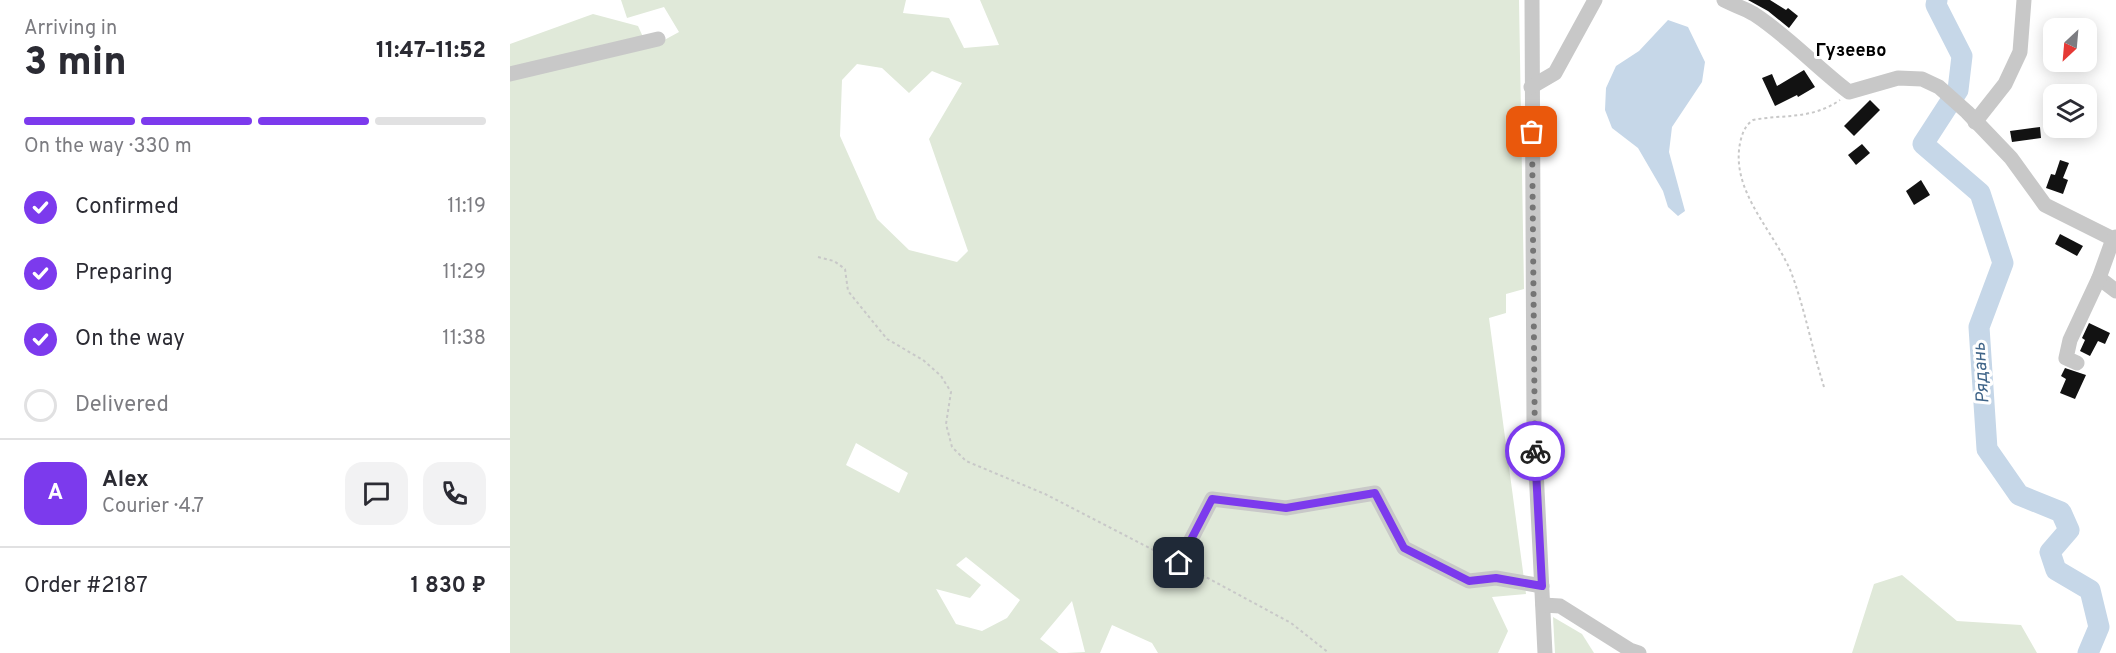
<!DOCTYPE html>
<html lang="en">
<head>
<meta charset="utf-8">
<style>
  :root { --surface:#fff; --page:#f2f2f3; --text:#2b2b33; --muted:#7c7c81; --line:#e1e1e2; --accent:#7c3aed }
  body { margin:0; font-family:Overpass,sans-serif; background:var(--page); color:var(--text); height:100vh; display:flex; flex-direction:column; font-size:22px; white-space:nowrap }
  * { box-sizing:border-box; margin:0 }
  p { font-size:20px; color:var(--muted) }
  .icon { flex:none; width:33px; height:33px; fill:none; stroke:currentColor; stroke-width:2; stroke-linecap:round; stroke-linejoin:round }
  .map { position:relative; flex:1; overflow:hidden }
  .details { display:flex; flex-direction:column; background:var(--surface); width:510px }
  .details>* { flex:none }
  .needle { width:39px; rotate:206deg }
  .fabs { position:absolute; left:1533px; top:18px; display:grid; gap:12px }
  .fabs a { display:grid; place-items:center; width:54px; height:54px; border-radius:12px; background:var(--surface); box-shadow:0 3px 15px #0003; font-size:30px }
  .pin { position:absolute; display:grid; place-items:center; width:51px; height:51px; color:#fff; margin:-26px; border-radius:12px; box-shadow:0 3px 9px #0006 }
  .courier { position:absolute; display:grid; place-items:center; width:60px; height:60px; margin:-30px; border:4px solid #7c3aed; border-radius:50%; background:#fff; color:#222; box-shadow:0 2px 8px #0007 }
  .headline em { font-style:normal; font-weight:800 }
  .headline div { display:flex; flex-direction:column-reverse }
  .headline { display:flex; align-items:center; justify-content:space-between; height:102px; padding:0 24px }
  h1 { font-size:39px; font-weight:800; line-height:45px }
  .bar { display:grid; grid-template-columns:repeat(4,1fr); gap:9px 6px; align-content:center; height:72px; padding:0 24px }
  .bar i { height:8px; border-radius:4px; background:var(--line) }
  .bar .current { background:var(--accent) }
  .bar p { grid-column:span 4 }
  .line { display:flex; align-items:center; gap:15px; padding:0 24px; border-top:2px solid var(--line) }
  .line div { flex:1 }
  .round { display:grid; place-items:center; flex:none; width:63px; height:63px; border-radius:18px; background:var(--page) }
  ol { padding:0 24px; list-style:none }
  li { display:flex; align-items:center; gap:18px; height:66px }
  li p { margin-inline-start:auto }
  li .icon { padding:6px; border-radius:50%; background:var(--accent); color:#fff; stroke-width:4 }
  li:last-child { color:var(--muted) }
  li i { width:33px; height:33px; border:3px solid var(--line); border-radius:50% }
  main { display:flex; flex:1; min-height:0 }
  .map>svg:first-child { display:block }
  .green { fill:#e0e9d9; fill-rule:evenodd }
  .water { fill:#c6d7e8 }
  .lines { fill:none; stroke-linecap:round; stroke-linejoin:round }
  .river { stroke:#c6d7e8; stroke-width:21 }
  .building { fill:#121212 }
  .path { stroke:#c8c8c8; stroke-width:2; stroke-dasharray:3 3; stroke-linecap:butt }
  .minor { stroke:#c8c8c8; stroke-width:15 }
  .done { stroke:#757575; stroke-width:6; stroke-dasharray:0 10.8 }
  .route { stroke:#7c3aed; stroke-width:8 }
  .labels { text-anchor:middle; dominant-baseline:central; stroke-width:6; stroke-linejoin:round; paint-order:stroke }
  .neighbourhood-label { font-size:18px; font-weight:bold; fill:#000; stroke:#fff }
  .water-label { font-size:18px; font-style:italic; fill:#3f6488; stroke:#fff }
</style>
</head>
<body>
<main>
<section class="details">
<div class="headline"><div><h1>3 min</h1><p>Arriving in</p></div><em>11:47–11:52</em></div>
<div class="bar"><i class="current"></i><i class="current"></i><i class="current"></i><i></i><p>On the way · 330 m</p></div>
<ol>
<li><svg class="icon" aria-label="check" viewBox="0 0 24 24"><path d="M5 12l5 5 9-10"/></svg>Confirmed<p>11:19</p></li>
<li><svg class="icon" aria-label="check" viewBox="0 0 24 24"><path d="M5 12l5 5 9-10"/></svg>Preparing<p>11:29</p></li>
<li><svg class="icon" aria-label="check" viewBox="0 0 24 24"><path d="M5 12l5 5 9-10"/></svg>On the way<p>11:38</p></li>
<li><i></i>Delivered</li>
</ol>
<div class="line" style="height:108px"><b class="round" style="background:var(--accent);color:#fff">A</b><div><b>Alex</b><p>Courier · 4.7</p></div><a class="round"><svg class="icon" aria-label="chat" viewBox="0 0 24 24"><path d="M4 5h16v11H9l-5 4z"/></svg></a><a class="round"><svg class="icon" aria-label="phone" viewBox="0 0 24 24"><path d="M5 4h4l2 5-3 2q2 4 5 5l2-3 5 2v4C11 20 4 13 5 4z"/></svg></a></div>
<div class="line" style="height:78px"><div>Order #2187</div><b>1 830 ₽</b></div>
</section>
<div class="map">
<svg width="1606" height="653" viewBox="0 0 1606 653">
  <rect width="100%" height="100%" fill="#fff"/>
  <g class="green">
    <path d="M111 0H396L393 13 439 18 454 48 489 45 470 0H1009L1014 289 996 294V313L979 318 1016 594 982 597 998 631 988 653H648L642 643 602 625 590 653H556L575 652 562 601 530 639 549 653H0V78L147 44 169 32 154 7 117 18ZM347 64 372 68 399 93 422 71 452 83 419 139 458 251 447 262 399 250 367 219 330 136 332 80ZM346 443 398 473 389 493 336 465ZM456 557 510 600 497 618 472 631 446 624 426 589 460 598 471 585 446 565Z"/>
    <polygon points="83,14 128,26 133,37 0,71 0,44"/>
    <polygon points="1392,575 1447,621 1511,625 1527,653 1342,653 1364,584"/>
    <polygon points="1043,617 1072,634 1084,653 1045,653"/>
  </g>
  <polygon class="water" points="1158,20 1178,27 1195,62 1192,82 1162,127 1159,152 1175,211 1168,216 1158,207 1153,191 1128,148 1102,128 1095,110 1096,88 1106,66 1129,51"/>
  <g class="lines">
    <polyline class="river" points="1427,0 1426,5 1452,56 1448,90 1413,144 1470,193 1493,263 1469,327 1477,449 1509,495 1551,512 1559,530 1540,552 1546,570 1580,590 1589,627 1578,653"/>
  </g>
  <g class="building">
    <polygon points="1238,0 1260,0 1276,10 1278,8 1288,16 1279,28 1258,11"/>
    <polygon points="1294,70 1305,87 1288,97 1287,95 1265,106 1252,78 1262,74 1267,86"/>
    <polygon points="1360,100 1370,110 1344,136 1334,126"/>
    <polygon points="1530,127 1531,138 1502,142 1500,131"/>
    <polygon points="1352,144 1360,153 1346,165 1338,155"/>
    <polygon points="1550,160 1559,163 1553,178 1558,180 1553,194 1536,188 1541,174 1545,175"/>
    <polygon points="1411,180 1420,195 1404,205 1396,191"/>
    <polygon points="1550,234 1573,246 1567,256 1545,244"/>
    <polygon points="1579,323 1600,333 1595,344 1588,341 1580,356 1570,351 1575,340 1572,338"/>
    <polygon points="1555,368 1576,375 1565,399 1550,393 1556,379 1551,376"/>
  </g>
  <g class="lines">
    <g class="path">
      <polyline points="308,257 324,261 335,269 338,291 377,339 413,360 431,376 441,392 436,424 442,447 456,461 535,494 657,557"/>
      <path d="M1314 387C1302 349 1295 309 1281 272 1263 229 1218 189 1231 139 1233 131 1236 125 1243 120 1274 114 1301 120 1330 100"/>
      <polyline points="681,569 781,623 819,653"/>
    </g>
    <g class="minor">
      <polyline points="1022,0 1024,428 1035,653"/>
      <path d="M1214 0C1223 5 1234 8 1244 14 1278 36 1306 67 1339 92L1388 78 1412 79 1429 87 1457 112 1501 158 1535 205 1603 239"/>
      <polyline points="0,74 148,39"/>
      <polyline points="1021,87 1045,73 1085,0"/>
      <polyline points="1465,122 1495,84 1510,52 1514,0"/>
      <polyline points="1589,278 1606,291"/>
      <polyline points="1567,363 1556,358 1560,340 1589,278 1603,239 1606,237"/>
      <polyline points="669,563 702,499 776,508 865,493 894,548 959,581 986,578 1032,586"/>
      <polyline points="1033,605 1050,606 1120,650 1129,653"/>
    </g>
  </g>
  <g class="lines">
    <polyline class="done" points="1022,132 1025,451"/>
    <polyline class="route" points="669,563 702,499 776,508 865,493 894,548 959,581 986,578 1032,586 1025,451"/>
  </g>
  <g class="labels">
    <g class="neighbourhood-label">
      <text x="1341" y="51">Гузеево</text>
    </g>
    <g class="water-label">
      <text transform="translate(1472 373) rotate(-94)">Рядань</text>
    </g>
  </g>
</svg>
<div class="fabs">
<a><svg class="needle" viewBox="-14 -14 28 28"><path d="M0-13l5 13h-10z" fill="#e53935"/><path d="M0 13l5-13h-10z" fill="#7c7c81"/></svg></a>
<a><svg class="icon" aria-label="layers" viewBox="0 0 24 24"><path d="M12 4l9 5-9 5-9-5zM3 14l9 5 9-5"/></svg></a>
</div>
<div class="pin" style="left:1022px;top:132px;background:#ea580c"><svg class="icon" aria-label="bag" viewBox="0 0 24 24"><path d="M5 8h14l-1 12H6zM9 8a3 3 0 0 1 6 0"/></svg></div>
<div class="pin" style="left:669px;top:563px;background:#1f2937"><svg class="icon" aria-label="home" viewBox="0 0 24 24"><path d="M3 11l9-7 9 7M6 9v11h12V9"/></svg></div>
<div class="courier" style="left:1025px;top:451px"><svg class="icon" aria-label="bike" viewBox="0 0 24 24"><circle cx="6" cy="16" r="4"/><circle cx="18" cy="16" r="4"/><path d="M6 16l4-8h5l3 8M10 8l3 8H6M13 5h3"/></svg></div>
</div>
</main>
</body>
</html>
